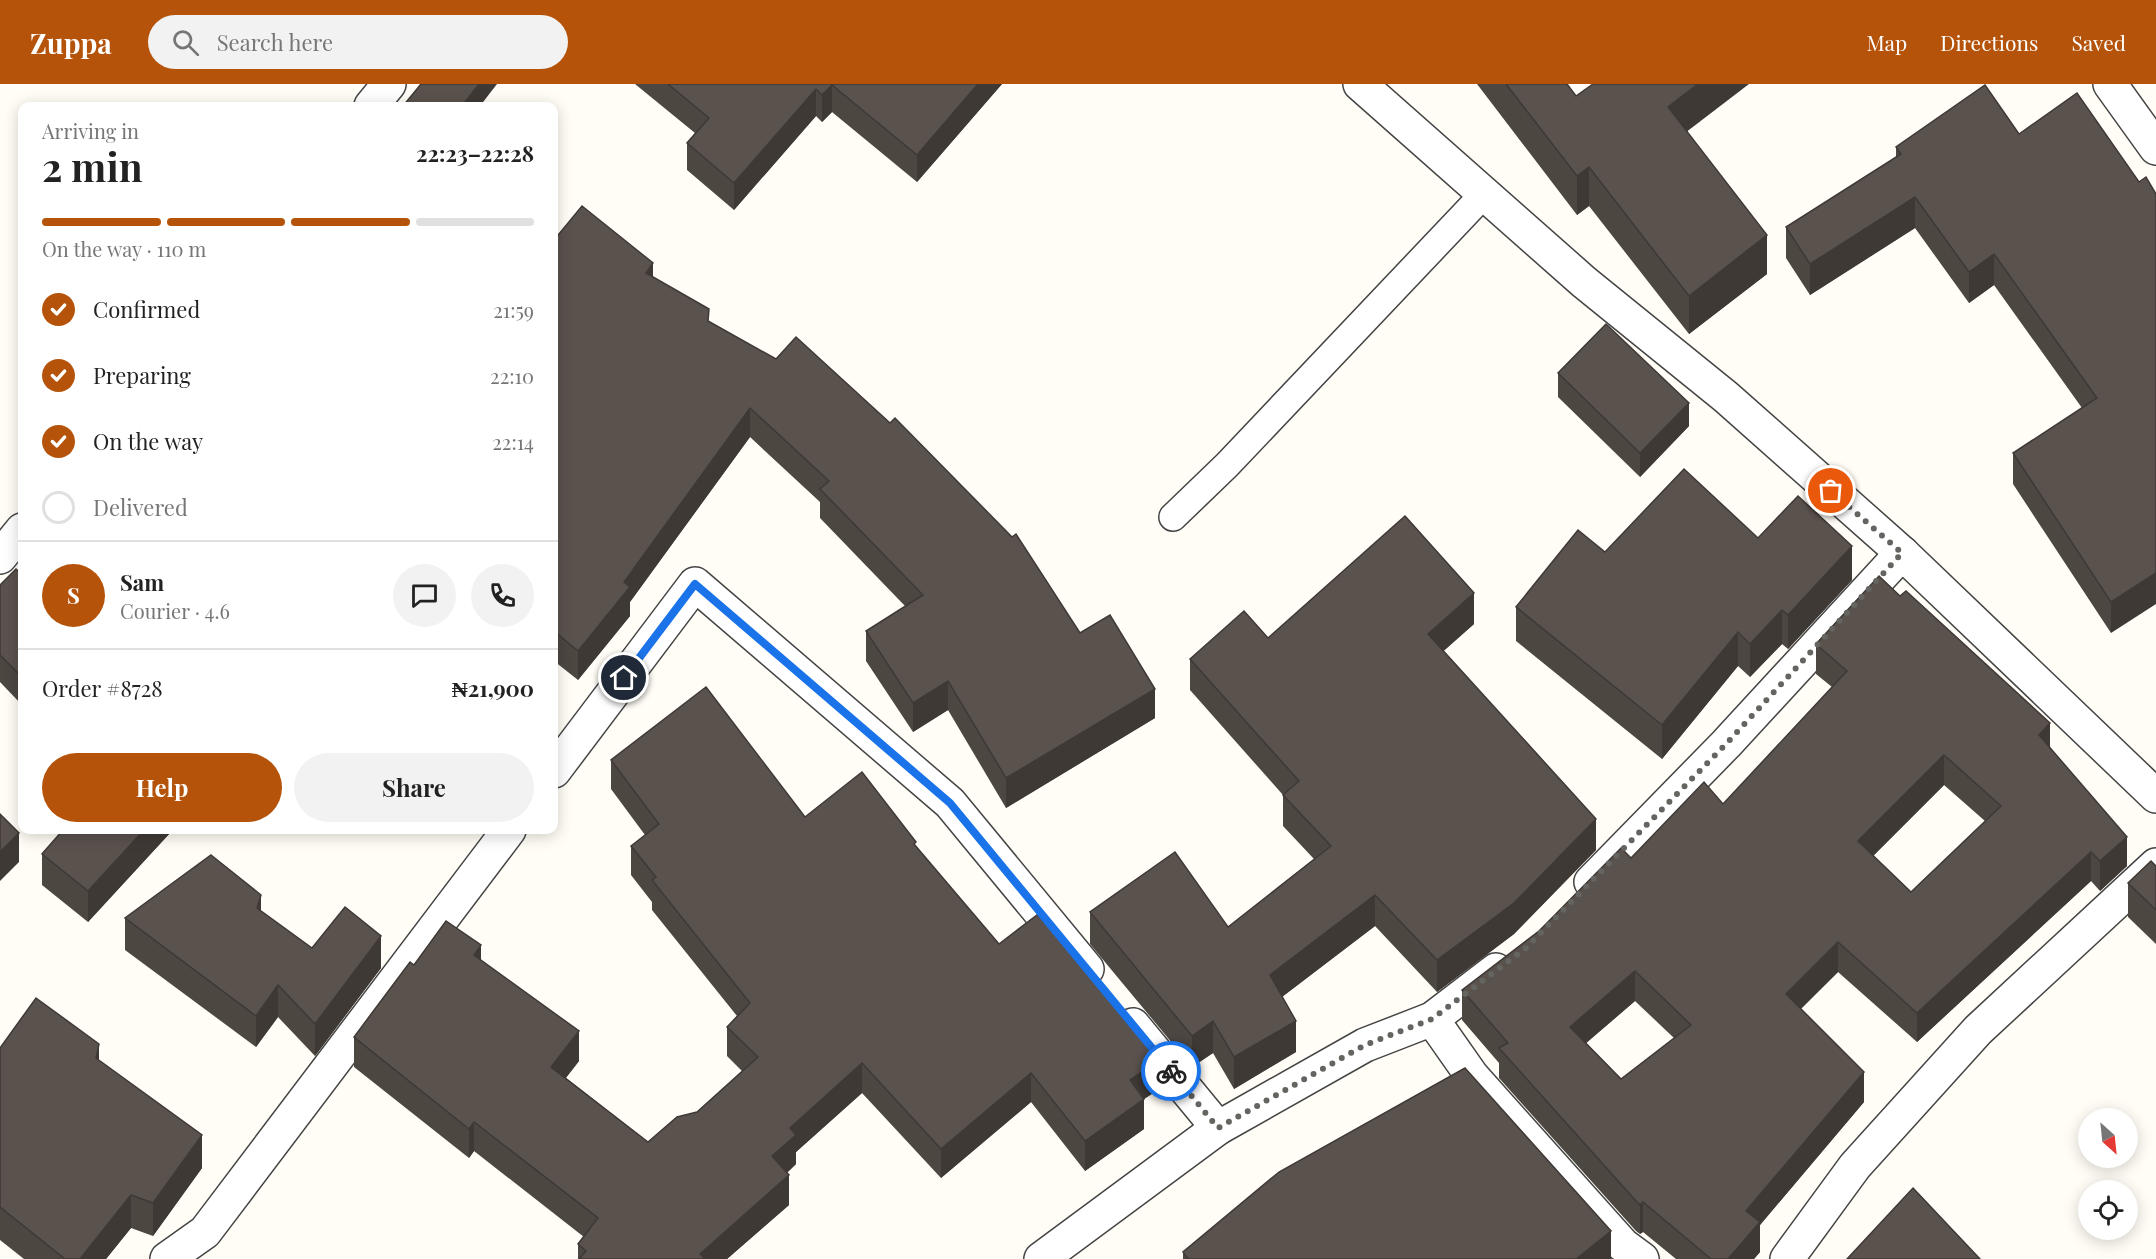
<!DOCTYPE html>
<html lang="en">
<head>
<meta charset="utf-8">
<style>
  :root { --surface:#fff; --page:#f2f2f2; --text:#222; --muted:#767676; --line:#e0e0e0; --accent:#b45309 }
  body { margin:0; font-family:"Playfair Display",serif; background:var(--page); color:var(--text); height:100vh; display:flex; flex-direction:column; font-size:22px; white-space:nowrap }
  * { box-sizing:border-box; margin:0 }
  p { font-size:20px; color:var(--muted) }
  .icon { flex:none; width:33px; height:33px; fill:none; stroke:currentColor; stroke-width:2; stroke-linecap:round; stroke-linejoin:round }
  .map { position:relative; flex:1; overflow:hidden }
  .side { position:absolute; left:18px; top:18px; width:540px; height:732px; display:flex; flex-direction:column; background:var(--surface); border-radius:12px; box-shadow:0 3px 15px #0003 }
  .side>* { flex:none }
  .needle { width:39px; rotate:153deg }
  .fabs { position:absolute; left:2078px; top:1024px; display:grid; gap:12px }
  .fabs a { display:grid; place-items:center; width:60px; height:60px; border-radius:50%; background:var(--surface); box-shadow:0 3px 15px #0003; font-size:30px }
  .pin { position:absolute; display:grid; place-items:center; width:51px; height:51px; color:#fff; margin:-26px; border:3px solid #fff; border-radius:50%; box-shadow:0 2px 6px #0007 }
  .courier { position:absolute; display:grid; place-items:center; width:60px; height:60px; margin:-30px; border:4px solid #1a73e8; border-radius:50%; background:#fff; color:#222; box-shadow:0 2px 8px #0007 }
  .overview em { font-style:normal; font-weight:700 }
  .overview div { display:flex; flex-direction:column-reverse }
  .overview { display:flex; align-items:center; justify-content:space-between; height:102px; padding:0 24px }
  h1 { font-size:39px; font-weight:700; line-height:45px }
  .bar { display:grid; grid-template-columns:repeat(4,1fr); gap:9px 6px; align-content:center; height:72px; padding:0 24px }
  .bar i { height:8px; border-radius:4px; background:var(--line) }
  .bar .active { background:var(--accent) }
  .bar p { grid-column:span 4 }
  .line { display:flex; align-items:center; gap:15px; padding:0 24px; border-top:2px solid var(--line) }
  .line div { flex:1 }
  .round { display:grid; place-items:center; flex:none; width:63px; height:63px; border-radius:32px; background:var(--page) }
  ol { padding:0 24px; list-style:none }
  li { display:flex; align-items:center; gap:18px; height:66px }
  li p { margin-inline-start:auto }
  li .icon { padding:6px; border-radius:50%; background:var(--accent); color:#fff; stroke-width:4 }
  li:last-child { color:var(--muted) }
  li i { width:33px; height:33px; border:3px solid var(--line); border-radius:50% }
  .cta { display:flex; gap:12px; margin-top:auto; padding:12px 24px }
  .cta a { flex:1; height:69px; border-radius:36px; background:var(--accent); color:#fff; font-size:24px; font-weight:700; line-height:69px; text-align:center }
  .cta a+a { background:var(--page); color:var(--text) }
  header { display:flex; align-items:center; gap:36px; box-sizing:border-box; height:84px; padding:0 30px; background:var(--accent); color:#fff }
  header strong { font-size:28px }
  nav { display:flex; gap:33px; margin-inline-start:auto; font-size:21px }
  .search { width:420px; height:54px; background:var(--page); display:flex; align-items:center; gap:15px; box-sizing:border-box; padding:0 21px; border-radius:33px; color:var(--muted); font-size:22px }
  .map>svg:first-child { display:block }
  .lines { fill:none; stroke-linecap:round; stroke-linejoin:round }
  .lane-casing { stroke:#444; stroke-width:30 }
  .street-casing { stroke:#444; stroke-width:36 }
  .lane { stroke:#fff; stroke-width:27 }
  .street { stroke:#fff; stroke-width:33 }
  .wall { fill:#4d4742; fill-rule:evenodd }
  .shaded-wall { fill:#3f3936 }
  .building { fill:#5a524d; stroke:#3f3936; stroke-width:1.5; fill-rule:evenodd }
  .done { stroke:#646461; stroke-width:6; stroke-dasharray:0 10.8 }
  .route { stroke:#1a73e8; stroke-width:8 }
</style>
</head>
<body>
<header>
<strong>Zuppa</strong>
<div class="search"><svg class="icon" aria-label="search" viewBox="0 0 24 24"><circle cx="10" cy="10" r="6"/><path d="M15 15l6 6"/></svg>Search here</div>
<nav><a>Map</a><a>Directions</a><a>Saved</a></nav>
</header>
<div class="map">
<svg width="2156" height="1175" viewBox="0 0 2156 1175">
  <rect width="100%" height="100%" fill="#fffdf5"/>
  <g class="lines">
    <g class="lane-casing">
      <polyline id="lane" points="1173,433 1227,381 1484,110"/>
    </g>
    <g class="street-casing">
      <g id="street">
        <polyline points="1360,0 1584,198 1726,313 1902,469 2156,712"/>
        <polyline points="2110,0 2156,64"/>
        <polyline points="371,22 389,0"/>
        <polyline points="0,473 22,446"/>
        <polyline points="554,687 695,500 950,719 1087,885"/>
        <polyline points="1591,798 1726,660 1902,469"/>
        <polyline points="1432,935 1472,992 1623,1161 1642,1175"/>
        <polyline points="1133,941 1218,1044"/>
        <polyline points="167,1175 205,1148 509,746"/>
        <polyline points="1041,1175 1218,1044 1365,961 1432,935 1496,886"/>
        <polyline points="1787,1175 1855,1082 1978,946 2156,781"/>
      </g>
    </g>
    <use href="#lane" class="lane"/>
    <use href="#street" class="street"/>
  </g>
  <g class="wall">
    <polygon points="635,0 1002,0 917,98 832,28 822,38 816,32 734,126 687,86 687,59 695,49"/>
    <polygon points="1477,0 1567,0 1576,12 1687,47 1767,190 1689,250 1589,122 1577,131"/>
    <polygon points="2019,50 2139,98 2111,549 2013,400 2013,369 2082,324 1994,201 1969,219 1915,144 1810,211 1786,174 1786,143 1896,74 1896,63"/>
    <polygon points="554,156 653,193 709,238 1080,549 1155,634 1006,724 948,626 913,648 866,577 866,547 905,522 820,434 820,418 750,353 630,518 630,532 578,596 554,577"/>
    <polygon points="1558,289 1689,342 1640,393 1558,313"/>
    <polygon points="1758,454 1852,496 1788,565 1782,560 1750,593 1738,582 1662,675 1516,557 1516,523 1605,468"/>
    <polygon points="22,491 22,621 0,598 0,501"/>
    <polygon points="1474,540 1443,567 1596,766 1514,850 1437,908 1375,842 1282,913 1296,968 1234,1005 1213,969 1192,983 1090,860 1090,828 1228,843 1314,775 1283,742 1283,711 1190,606 1190,575 1268,554"/>
    <path d="M1816 560 2050 664 2127 782 2100 807 2091 797 1917 958 1838 888 1801 925 1864 1018 1760 1141V1168L1754 1175H1676L1643 1148 1640 1150 1636 1147 1499 994V979L1462 936V906L1539 847 1631 774 1723 720 1832 603 1816 590ZM1944 701 1985 737 1911 808 1873 772ZM1635 917 1674 954 1621 995 1586 959Z"/>
    <polygon points="611,676 805,733 916,763 999,860 1161,1004 1144,1015 1144,1045 1085,1087 1031,1018 941,1094 862,1009 796,1068 796,1080 787,1089 789,1121 727,1175 578,1175 578,1160 584,1153 474,1067 469,1074 354,983 354,953 414,881 481,876 579,977 566,994 648,1058 697,1028 742,987 727,972 727,943 737,932 652,826 652,818 631,791 631,762 645,751 611,705"/>
    <polygon points="170,746 170,749 88,838 42,801 42,770"/>
    <polygon points="2156,782 2156,860 2128,833 2128,799"/>
    <polygon points="261,827 312,864 381,884 315,972 278,933 256,963 125,866 125,834"/>
    <polygon points="0,964 99,976 202,1084 153,1152 131,1144 106,1175 24,1175 0,1156"/>
    <polygon points="1183,1168 1611,1175 1183,1175"/>
  </g>
  <g class="shaded-wall">
    <polygon points="479,0 497,0 480,22 462,22"/>
    <polygon points="978,0 1002,0 917,98 917,71"/>
    <polygon points="1698,0 1749,0 1668,62 1668,23"/>
    <polygon points="832,1 832,28 822,38 822,11"/>
    <polygon points="816,5 816,32 734,126 734,99"/>
    <polygon points="1589,83 1589,122 1577,131 1577,92"/>
    <polygon points="1915,113 1915,144 1810,211 1810,180"/>
    <polygon points="1767,151 1767,190 1689,250 1689,212"/>
    <polygon points="1994,170 1994,201 1969,219 1969,188"/>
    <polygon points="653,179 653,208 646,189"/>
    <polygon points="1689,319 1689,342 1640,393 1640,369"/>
    <polygon points="750,324 750,353 630,518 630,532 578,596 578,567 624,498"/>
    <polygon points="1852,462 1852,496 1788,565 1788,531"/>
    <polygon points="2156,489 2156,520 2111,549 2111,518"/>
    <polygon points="1474,509 1474,540 1428,581 1428,550"/>
    <polygon points="1782,526 1782,560 1750,593 1750,560"/>
    <polygon points="1738,548 1738,582 1662,675 1662,641"/>
    <polygon points="948,597 948,626 913,648 913,619"/>
    <polygon points="1155,605 1155,634 1006,724 1006,694"/>
    <polygon points="2050,639 2050,669 2039,651"/>
    <polygon points="1944,671 1944,701 1858,787 1858,757"/>
    <polygon points="1596,735 1596,766 1514,850 1437,908 1437,876"/>
    <polygon points="144,746 170,746 170,749 88,838 88,807"/>
    <polygon points="19,749 19,778 0,797 0,768"/>
    <polygon points="2127,753 2127,782 2100,807 2100,777"/>
    <polygon points="2091,768 2091,797 1917,958 1917,929"/>
    <polygon points="261,811 261,843 257,824"/>
    <polygon points="1375,811 1375,842 1270,922 1270,891"/>
    <polygon points="381,852 381,884 315,972 315,940"/>
    <polygon points="1838,858 1838,888 1786,939 1786,910"/>
    <polygon points="481,861 481,891 474,871"/>
    <polygon points="1635,887 1635,917 1570,973 1570,943"/>
    <polygon points="278,901 278,933 256,963 256,932"/>
    <polygon points="1213,937 1213,969 1192,983 1192,952"/>
    <polygon points="1296,937 1296,968 1234,1005 1234,973"/>
    <polygon points="579,947 579,977 551,1012 551,983"/>
    <polygon points="99,960 99,993 96,974"/>
    <polygon points="1161,975 1161,1004 1144,1015 1144,1045 1085,1087 1085,1057 1130,996"/>
    <polygon points="862,979 862,1009 796,1068 796,1080 772,1102 772,1072 790,1044"/>
    <polygon points="1864,988 1864,1018 1760,1141 1760,1168 1754,1175 1728,1175 1746,1127"/>
    <polygon points="1031,989 1031,1018 941,1094 941,1065"/>
    <polygon points="474,1038 474,1067 469,1074 469,1045"/>
    <polygon points="202,1051 202,1084 153,1152 153,1119"/>
    <polygon points="789,1091 789,1121 727,1175 700,1175 700,1170"/>
    <polygon points="131,1111 131,1144 106,1175 80,1175"/>
    <polygon points="1643,1118 1643,1148 1640,1150 1640,1121"/>
    <polygon points="1611,1147 1611,1175 1576,1175"/>
  </g>
  <g class="building">
    <polygon points="421,0 479,0 462,22 403,22"/>
    <polygon points="668,0 978,0 917,71 832,1 822,11 816,5 734,99 687,59 709,34"/>
    <polygon points="1506,0 1567,0 1576,12 1593,0 1698,0 1668,23 1767,151 1689,212 1589,83 1577,92"/>
    <polygon points="1985,1 2019,50 2077,9 2139,98 2146,93 2156,110 2156,489 2111,518 2013,369 2097,314 1994,170 1969,188 1915,113 1810,180 1786,143 1901,70 1896,63"/>
    <polygon points="582,122 653,179 646,189 709,225 708,237 776,275 796,253 890,339 895,334 1012,453 1016,450 1080,549 1110,531 1155,605 1006,694 948,597 913,619 866,547 923,511 820,405 829,397 750,324 624,498 630,503 578,567 554,547 554,156"/>
    <polygon points="1606,240 1689,319 1640,369 1558,289"/>
    <polygon points="1684,385 1758,454 1798,412 1852,462 1788,531 1782,526 1750,560 1738,548 1662,641 1516,523 1578,446 1605,468"/>
    <polygon points="1405,432 1474,509 1428,550 1596,735 1514,819 1437,876 1375,811 1270,891 1296,937 1234,973 1213,937 1192,952 1090,828 1175,768 1228,843 1331,762 1283,711 1299,697 1190,575 1244,527 1268,554"/>
    <polygon points="16,485 22,491 22,593 0,571 0,501"/>
    <path d="M1879 492 1900 512 1906 507 2050 639 2039 651 2127 753 2100 777 2091 768 1917 929 1838 858 1786 910 1864 988 1746 1127 1760 1138 1728 1175H1711L1643 1118 1640 1121 1636 1117 1499 964 1508 959 1462 906 1539 847 1621 764 1631 774 1704 698 1723 720 1847 587 1816 560ZM1944 671 2001 722 1911 808 1858 757ZM1635 887 1691 941 1621 995 1570 943Z"/>
    <polygon points="706,603 805,733 862,688 916,758 914,760 999,860 1037,831 1060,852 1161,975 1130,996 1144,1015 1085,1057 1031,989 941,1065 862,979 790,1044 796,1051 772,1072 789,1091 700,1170 705,1175 579,1175 586,1167 578,1160 598,1134 474,1038 469,1045 354,953 410,878 414,881 446,837 481,861 474,871 579,947 551,983 648,1058 677,1033 697,1028 758,973 727,943 750,919 652,796 656,793 631,762 659,740 611,676"/>
    <polygon points="0,730 19,749 0,768"/>
    <polygon points="63,746 144,746 88,807 42,770"/>
    <polygon points="211,771 261,811 257,824 312,864 345,823 381,852 315,940 278,901 256,932 125,834"/>
    <polygon points="2151,777 2156,782 2156,826 2128,799"/>
    <polygon points="36,914 99,960 96,974 202,1051 153,1119 131,1111 80,1175 65,1175 0,1123 0,964"/>
    <polygon points="1465,984 1611,1147 1576,1175 1188,1175 1183,1168 1279,1088"/>
    <polygon points="1913,1104 1980,1175 1847,1175"/>
  </g>
  <g class="lines">
    <polyline class="done" points="1171,987 1218,1044 1365,961 1432,935 1526,864 1726,660 1902,469 1831,407"/>
    <polyline class="route" points="624,594 695,500 950,719 1171,987"/>
  </g>
</svg>
<div class="fabs">
<a><svg class="needle" viewBox="-14 -14 28 28"><path d="M0-13l5 13h-10z" fill="#e53935"/><path d="M0 13l5-13h-10z" fill="#767676"/></svg></a>
<a><svg class="icon" aria-label="locate" viewBox="0 0 24 24"><circle cx="12" cy="12" r="6"/><path d="M12 2v4M12 18v4M2 12h4M18 12h4"/></svg></a>
</div>
<div class="pin" style="left:1831px;top:407px;background:#ea580c"><svg class="icon" aria-label="bag" viewBox="0 0 24 24"><path d="M5 8h14l-1 12H6zM9 8a3 3 0 0 1 6 0"/></svg></div>
<div class="pin" style="left:624px;top:594px;background:#1f2937"><svg class="icon" aria-label="home" viewBox="0 0 24 24"><path d="M3 11l9-7 9 7M6 9v11h12V9"/></svg></div>
<div class="courier" style="left:1171px;top:987px"><svg class="icon" aria-label="bike" viewBox="0 0 24 24"><circle cx="6" cy="16" r="4"/><circle cx="18" cy="16" r="4"/><path d="M6 16l4-8h5l3 8M10 8l3 8H6M13 5h3"/></svg></div>
<section class="side">
<div class="overview"><div><h1>2 min</h1><p>Arriving in</p></div><em>22:23–22:28</em></div>
<div class="bar"><i class="active"></i><i class="active"></i><i class="active"></i><i></i><p>On the way · 110 m</p></div>
<ol>
<li><svg class="icon" aria-label="check" viewBox="0 0 24 24"><path d="M5 12l5 5 9-10"/></svg>Confirmed<p>21:59</p></li>
<li><svg class="icon" aria-label="check" viewBox="0 0 24 24"><path d="M5 12l5 5 9-10"/></svg>Preparing<p>22:10</p></li>
<li><svg class="icon" aria-label="check" viewBox="0 0 24 24"><path d="M5 12l5 5 9-10"/></svg>On the way<p>22:14</p></li>
<li><i></i>Delivered</li>
</ol>
<div class="line" style="height:108px"><b class="round" style="background:var(--accent);color:#fff">S</b><div><b>Sam</b><p>Courier · 4.6</p></div><a class="round"><svg class="icon" aria-label="chat" viewBox="0 0 24 24"><path d="M4 5h16v11H9l-5 4z"/></svg></a><a class="round"><svg class="icon" aria-label="phone" viewBox="0 0 24 24"><path d="M5 4h4l2 5-3 2q2 4 5 5l2-3 5 2v4C11 20 4 13 5 4z"/></svg></a></div>
<div class="line" style="height:78px"><div>Order #8728</div><b>₦21,900</b></div>
<div class="cta"><a>Help</a><a>Share</a></div>
</section>
</div>
</body>
</html>
